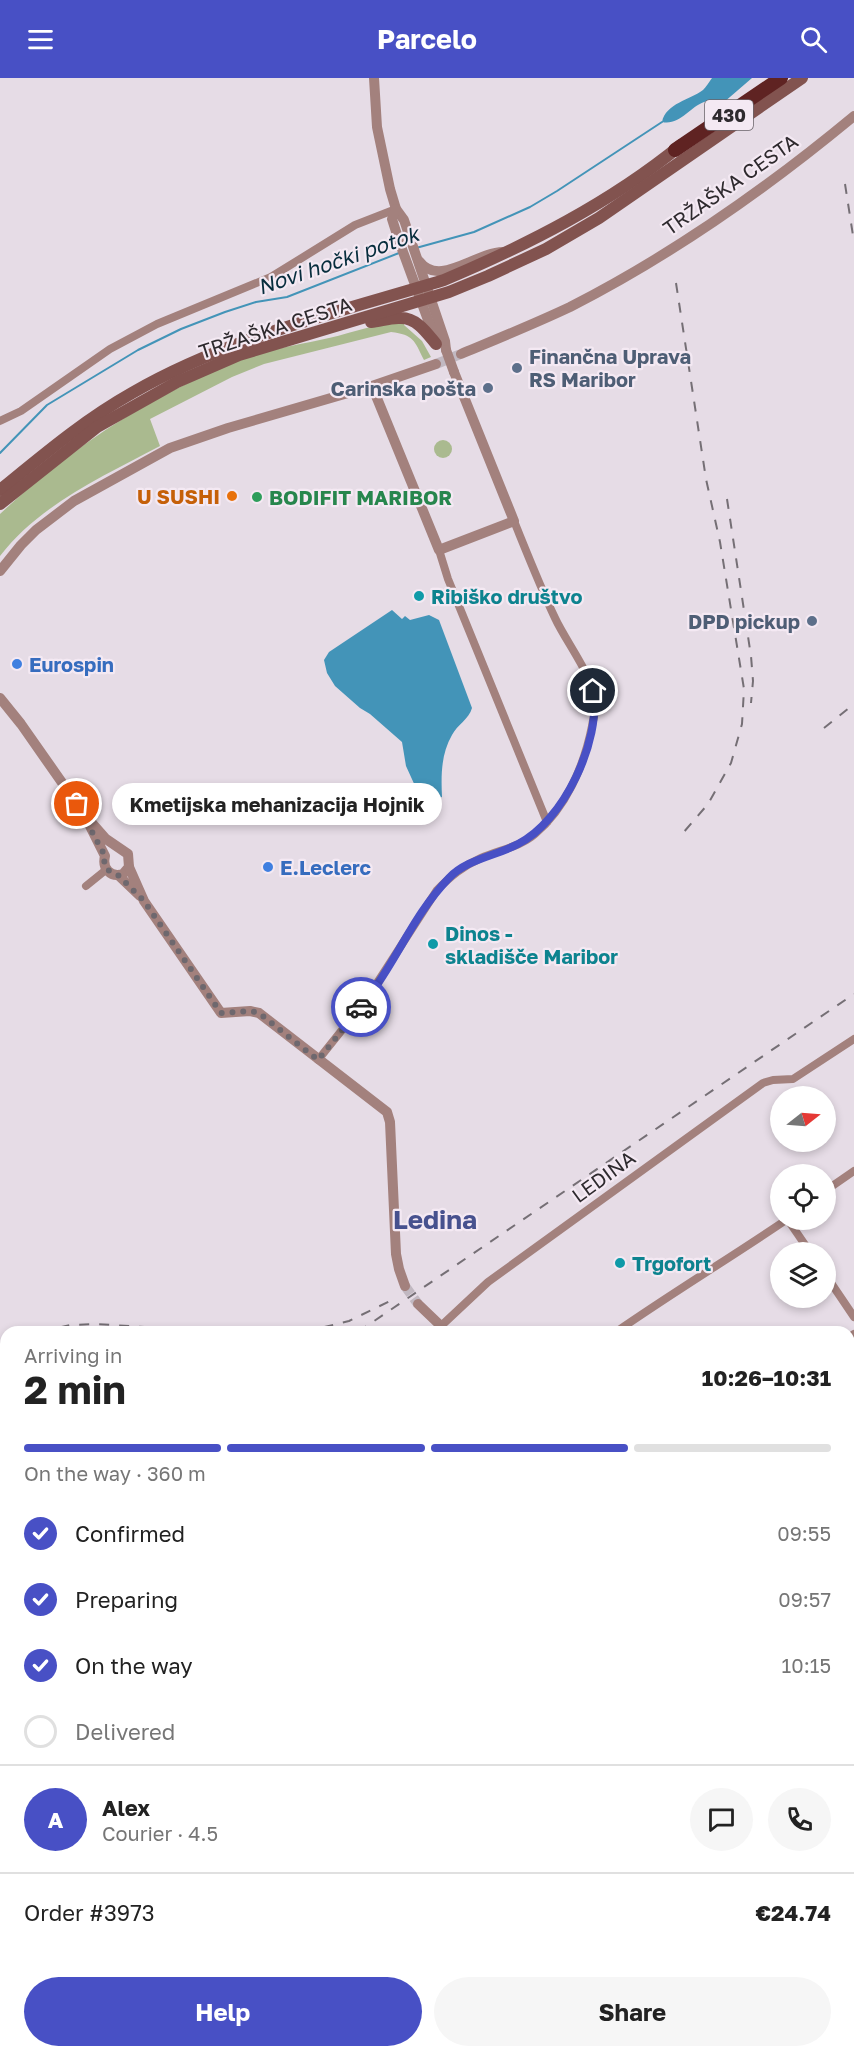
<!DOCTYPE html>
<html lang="en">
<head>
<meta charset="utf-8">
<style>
  :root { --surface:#fff; --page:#f6f6f6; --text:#222; --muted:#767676; --line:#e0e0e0; --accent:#4850c5 }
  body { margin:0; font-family:"Golos Text",sans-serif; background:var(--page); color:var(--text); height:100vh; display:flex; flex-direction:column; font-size:22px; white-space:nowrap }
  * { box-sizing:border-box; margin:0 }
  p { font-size:20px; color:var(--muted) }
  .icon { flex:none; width:33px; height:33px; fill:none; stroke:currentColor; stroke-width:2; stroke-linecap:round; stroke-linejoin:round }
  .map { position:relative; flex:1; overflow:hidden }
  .side { position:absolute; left:0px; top:1248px; width:855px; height:732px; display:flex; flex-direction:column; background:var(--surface); border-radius:18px 18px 0 0; box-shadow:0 3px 9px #0003 }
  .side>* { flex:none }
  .needle { width:39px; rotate:73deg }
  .tools { position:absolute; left:770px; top:1008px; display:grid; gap:12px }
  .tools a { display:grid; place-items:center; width:66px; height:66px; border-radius:50%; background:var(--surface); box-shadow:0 3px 9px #0003; font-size:30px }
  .pin { position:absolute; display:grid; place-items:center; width:51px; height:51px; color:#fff; margin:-26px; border:3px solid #fff; border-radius:50%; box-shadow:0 2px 6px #0007 }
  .courier { position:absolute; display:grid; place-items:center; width:60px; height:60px; margin:-30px; border:4px solid #4850c5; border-radius:50%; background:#fff; color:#222; box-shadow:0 2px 8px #0007 }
  .bubble { position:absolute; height:42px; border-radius:21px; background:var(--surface); box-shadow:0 3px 9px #0003; font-size:20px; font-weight:700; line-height:42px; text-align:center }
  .summary em { font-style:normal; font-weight:700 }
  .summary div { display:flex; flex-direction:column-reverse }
  .summary { display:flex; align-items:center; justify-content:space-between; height:102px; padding:0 24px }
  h1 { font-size:39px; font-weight:700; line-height:45px }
  .bar { display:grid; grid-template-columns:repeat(4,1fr); gap:9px 6px; align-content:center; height:72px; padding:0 24px }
  .bar i { height:8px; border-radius:4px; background:var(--line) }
  .bar .current { background:var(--accent) }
  .bar p { grid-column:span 4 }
  .line { display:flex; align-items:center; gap:15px; padding:0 24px; border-top:2px solid var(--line) }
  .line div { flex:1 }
  .round { display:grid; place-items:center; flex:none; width:63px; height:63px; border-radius:32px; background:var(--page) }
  ol { padding:0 24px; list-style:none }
  li { display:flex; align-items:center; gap:18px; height:66px }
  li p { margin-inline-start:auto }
  li .icon { padding:6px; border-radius:50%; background:var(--accent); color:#fff; stroke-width:4 }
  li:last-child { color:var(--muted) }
  li i { width:33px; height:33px; border:3px solid var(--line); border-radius:50% }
  .action { display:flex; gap:12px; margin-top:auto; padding:12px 24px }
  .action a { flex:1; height:69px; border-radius:36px; background:var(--accent); color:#fff; font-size:24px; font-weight:700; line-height:69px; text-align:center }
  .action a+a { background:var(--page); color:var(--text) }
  header { display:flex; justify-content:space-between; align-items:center; height:78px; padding:0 24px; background:var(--accent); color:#fff; font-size:27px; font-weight:700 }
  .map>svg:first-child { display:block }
  .green { fill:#aaba8f }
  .water { fill:#4394b8 }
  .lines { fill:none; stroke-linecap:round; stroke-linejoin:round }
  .stream { stroke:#4394b8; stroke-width:2 }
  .tertiary-tunnel { stroke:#c1b8c1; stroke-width:10; stroke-dasharray:10 5; stroke-linecap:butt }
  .minor { stroke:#a3817d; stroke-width:8 }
  .tertiary { stroke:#a3817d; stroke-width:10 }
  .secondary { stroke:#82534f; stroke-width:12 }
  .trunk { stroke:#5f2322; stroke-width:14 }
  .rail { stroke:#756f75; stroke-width:2; stroke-dasharray:10 10; stroke-linecap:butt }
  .tertiary-bridge { stroke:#a3817d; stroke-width:10 }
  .done { stroke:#6e686e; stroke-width:6; stroke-dasharray:0 10.8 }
  .route { stroke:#4850c5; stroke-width:8 }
  .service-dot { fill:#5c6f8a; stroke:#f4e9f3; stroke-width:2 }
  .food-dot { fill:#e8710a; stroke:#f4e9f3; stroke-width:2 }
  .leisure-dot { fill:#2e9e5b; stroke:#f4e9f3; stroke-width:2 }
  .culture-dot { fill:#0f9aa8; stroke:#f4e9f3; stroke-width:2 }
  .shop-dot { fill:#3f7fe0; stroke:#f4e9f3; stroke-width:2 }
  .labels { text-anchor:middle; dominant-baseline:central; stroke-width:4.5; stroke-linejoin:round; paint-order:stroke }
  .shield { fill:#f4e9f3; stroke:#696369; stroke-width:1.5 }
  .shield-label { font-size:18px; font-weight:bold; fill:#2e2a2e }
  .street-label { font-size:20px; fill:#2e2a2e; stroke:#f4e9f3 }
  .service-label { font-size:20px; font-weight:bold; fill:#4e5e75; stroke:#f4e9f3; text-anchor:end }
  .food-label { font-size:20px; font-weight:bold; fill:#c56008; stroke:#f4e9f3; text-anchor:end }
  .leisure-label { font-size:20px; font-weight:bold; fill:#27864d; stroke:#f4e9f3; text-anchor:start }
  .culture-label { font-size:20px; font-weight:bold; fill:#0d838f; stroke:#f4e9f3; text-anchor:start }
  .shop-label { font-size:20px; font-weight:bold; fill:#366cbe; stroke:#f4e9f3; text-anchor:start }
  .water-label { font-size:21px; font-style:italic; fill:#072d3d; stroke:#f4e9f3 }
  .district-label { font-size:26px; font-weight:bold; fill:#47518e; stroke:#f4e9f3 }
</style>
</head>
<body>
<header><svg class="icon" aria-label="menu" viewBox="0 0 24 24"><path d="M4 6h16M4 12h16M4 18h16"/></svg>Parcelo<svg class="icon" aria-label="search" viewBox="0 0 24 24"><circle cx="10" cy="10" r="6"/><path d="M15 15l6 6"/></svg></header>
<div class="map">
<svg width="854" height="1980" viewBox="0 0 854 1980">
  <rect width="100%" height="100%" fill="#e6dce6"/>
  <g class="green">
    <path d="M405 243 404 247 422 263 431 279 424 282C414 262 414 257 391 254L264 286 232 299 150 341 160 368C104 398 40 426 0 478V436C53 386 110 345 174 312 198 300 224 287 249 278 276 270 303 266 329 260 355 254 378 245 405 243Z"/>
    <circle cx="443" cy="371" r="9"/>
    <polygon points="270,1974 380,1974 394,1980 267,1980"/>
    <polygon points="461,1974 537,1974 550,1980 459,1980"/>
  </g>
  <g class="water">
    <path d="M712 0H752L723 25C717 25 710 22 704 24 690 29 679 48 662 44 666 25 690 22 703 12 706 9 709 4 712 0Z"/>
    <path d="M392 532 402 541 405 538 410 542 429 537 439 542 472 630C469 641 457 647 452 657 441 676 441 697 442 719L433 722 416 710 406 688 402 664 370 636 360 630 335 608 327 595 324 582 329 574Z"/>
  </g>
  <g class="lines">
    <g class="stream">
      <polyline points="416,170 474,154 530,129 557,113 662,44"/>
      <polyline points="0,375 47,327 138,272 181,251 225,234 256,224 287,219 399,175"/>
    </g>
    <g class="tertiary-tunnel">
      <polyline points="436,286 461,276"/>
      <polyline points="405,1208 418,1226"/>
    </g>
    <g class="minor">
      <polyline points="0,343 21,333 110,271 157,246 271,199 355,147 396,131"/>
      <polyline points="439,472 448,501 547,744"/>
      <polyline points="86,808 107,791"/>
      <path d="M318 982 366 922 437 812C451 798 463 788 481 780 499 772 520 769 535 756 566 730 584 688 592 648 593 641 596 633 596 626 595 601 566 564 555 540 540 508 527 475 514 443"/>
      <polyline points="825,1113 854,1093"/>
      <polyline points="788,1142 810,1174"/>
      <polyline points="825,1196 854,1239"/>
      <polyline points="441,1248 488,1204 763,1005 773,1002 793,1001 854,961"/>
      <path d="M616 1254C672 1215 730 1180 786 1142"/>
      <polyline points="849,1259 854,1256"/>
      <polyline points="0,1579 6,1575"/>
      <polyline points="849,1666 854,1663"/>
      <polyline points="849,1946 854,1942"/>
      <polyline points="297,1974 304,1980"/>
      <polyline points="798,1980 807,1974"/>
    </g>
    <g class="tertiary">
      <polyline points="374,0 377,49 390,111 396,131 404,142 445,263 446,272"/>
      <polyline points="396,131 392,141 399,163 435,261"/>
      <path d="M419 183C439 210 474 175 503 174"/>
      <path d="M461 276C497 261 534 246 570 229 672 177 766 111 854 38"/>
      <polyline points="372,308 439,472 514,443 454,294"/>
      <polyline points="0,493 21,467 36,452 74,423 170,370 228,350 372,308 436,286"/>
      <path d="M0 620 21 646 84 736 106 761 128 776 129 789 123 796C110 800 102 790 105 778L84 736"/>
      <polyline points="129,789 144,823 221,935 250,933 259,935 387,1034 390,1044 396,1176 399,1191 405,1208"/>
      <polyline points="118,797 140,818"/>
      <polyline points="418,1226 441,1248 442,1254"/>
      <polyline points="849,1735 854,1742"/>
    </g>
    <g class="secondary">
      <path d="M371 244C381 243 391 239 401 240 417 240 427 255 436 266"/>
      <path d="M0 412C43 377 84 342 132 315 229 259 339 234 444 202 527 167 610 125 681 67"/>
      <polyline points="0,426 97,349 177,304 239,277 449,214 488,198 546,171 599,140 802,0"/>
    </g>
    <polyline class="trunk" points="675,72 781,0"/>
    <g class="rail">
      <polyline points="845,106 854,164"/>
      <polyline points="676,205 706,401 720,464 744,611 742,646 731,685 708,726 683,755"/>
      <polyline points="727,421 751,578 753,603 751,625"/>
      <polyline points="824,650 854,626"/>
      <polyline points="40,1254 70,1247 95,1246 229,1254"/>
      <polyline points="304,1254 349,1243 390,1223"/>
      <polyline points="358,1254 854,916"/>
      <polyline points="0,1273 6,1269"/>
      <polyline points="0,1502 6,1498"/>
    </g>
    <polyline class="tertiary-bridge" points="446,272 454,294"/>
  </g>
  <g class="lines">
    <polyline class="done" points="77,726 105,778 104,782 106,791 118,797 144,823 221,935 250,933 259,935 318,982 361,929"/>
    <path class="route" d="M361 929C394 889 412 838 449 800 467 781 496 778 518 766 563 744 602 662 593 613"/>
  </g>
  <g class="service-dot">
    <circle cx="517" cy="290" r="6"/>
    <circle cx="488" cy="310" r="6"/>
    <circle cx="812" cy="543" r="6"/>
  </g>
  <circle class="food-dot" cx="232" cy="418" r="6"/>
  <circle class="leisure-dot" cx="257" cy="419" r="6"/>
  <g class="culture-dot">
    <circle cx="419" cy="518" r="6"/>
    <circle cx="433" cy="866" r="6"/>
    <circle cx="620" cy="1185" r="6"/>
  </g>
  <g class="shop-dot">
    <circle cx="17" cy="586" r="6"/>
    <circle cx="268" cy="789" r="6"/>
  </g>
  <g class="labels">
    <rect class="shield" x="705" y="22" width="48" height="30" rx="4.5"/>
    <g class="shield-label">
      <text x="729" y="37">430</text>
    </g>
    <g class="street-label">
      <text transform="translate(730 106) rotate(-35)">TRŽAŠKA CESTA</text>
      <text transform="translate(275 249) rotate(-18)">TRŽAŠKA CESTA</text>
      <text transform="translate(603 1098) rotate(-36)">LEDINA</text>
    </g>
    <g class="service-label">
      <text x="529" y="278" text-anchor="start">Finančna Uprava<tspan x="529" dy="23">RS Maribor</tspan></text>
      <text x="476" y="310">Carinska pošta</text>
      <text x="800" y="543">DPD pickup</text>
    </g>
    <g class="food-label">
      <text x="220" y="418">U SUSHI</text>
    </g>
    <g class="leisure-label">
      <text x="269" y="419">BODIFIT MARIBOR</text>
    </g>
    <g class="culture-label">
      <text x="431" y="518">Ribiško društvo</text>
      <text x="445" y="855">Dinos -<tspan x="445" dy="23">skladišče Maribor</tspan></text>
      <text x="632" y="1185">Trgofort</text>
    </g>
    <g class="shop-label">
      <text x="29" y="586">Eurospin</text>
      <text x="280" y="789">E.Leclerc</text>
    </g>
    <g class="water-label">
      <text transform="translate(338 182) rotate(-19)">Novi hočki potok</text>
    </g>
    <g class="district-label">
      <text x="435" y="1141">Ledina</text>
    </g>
  </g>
</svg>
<div class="tools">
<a><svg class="needle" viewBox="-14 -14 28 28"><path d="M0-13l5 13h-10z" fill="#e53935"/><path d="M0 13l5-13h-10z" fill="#767676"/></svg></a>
<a><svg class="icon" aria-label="locate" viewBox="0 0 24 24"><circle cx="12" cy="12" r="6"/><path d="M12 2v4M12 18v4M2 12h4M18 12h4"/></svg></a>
<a><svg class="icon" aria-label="layers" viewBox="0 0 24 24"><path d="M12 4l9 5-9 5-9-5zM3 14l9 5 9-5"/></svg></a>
</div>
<div class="pin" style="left:77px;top:726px;background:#ea580c"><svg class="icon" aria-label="bag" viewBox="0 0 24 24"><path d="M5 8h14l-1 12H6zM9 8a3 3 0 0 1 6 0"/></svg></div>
<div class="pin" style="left:593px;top:613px;background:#1f2937"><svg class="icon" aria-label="home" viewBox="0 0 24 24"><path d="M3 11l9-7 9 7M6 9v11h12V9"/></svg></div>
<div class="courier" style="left:361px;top:929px"><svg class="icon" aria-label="car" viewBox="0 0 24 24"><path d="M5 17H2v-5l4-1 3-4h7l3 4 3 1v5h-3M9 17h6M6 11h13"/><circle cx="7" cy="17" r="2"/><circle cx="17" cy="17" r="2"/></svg></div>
<div class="bubble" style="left:112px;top:705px;width:330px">Kmetijska mehanizacija Hojnik</div>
<section class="side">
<div class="summary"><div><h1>2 min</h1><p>Arriving in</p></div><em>10:26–10:31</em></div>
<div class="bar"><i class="current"></i><i class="current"></i><i class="current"></i><i></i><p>On the way · 360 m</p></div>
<ol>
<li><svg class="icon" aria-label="check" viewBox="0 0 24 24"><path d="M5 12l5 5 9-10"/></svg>Confirmed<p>09:55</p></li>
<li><svg class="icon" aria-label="check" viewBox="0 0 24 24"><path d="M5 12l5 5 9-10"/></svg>Preparing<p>09:57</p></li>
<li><svg class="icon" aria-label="check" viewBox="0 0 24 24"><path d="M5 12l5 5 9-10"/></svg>On the way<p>10:15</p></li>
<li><i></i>Delivered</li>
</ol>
<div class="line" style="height:108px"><b class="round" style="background:var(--accent);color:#fff">A</b><div><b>Alex</b><p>Courier · 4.5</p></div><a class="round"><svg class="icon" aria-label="chat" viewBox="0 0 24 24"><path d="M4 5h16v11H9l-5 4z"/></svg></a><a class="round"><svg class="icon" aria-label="phone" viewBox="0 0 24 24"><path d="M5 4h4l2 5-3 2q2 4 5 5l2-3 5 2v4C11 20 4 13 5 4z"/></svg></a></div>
<div class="line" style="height:78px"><div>Order #3973</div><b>€24.74</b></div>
<div class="action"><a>Help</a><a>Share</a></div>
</section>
</div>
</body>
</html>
